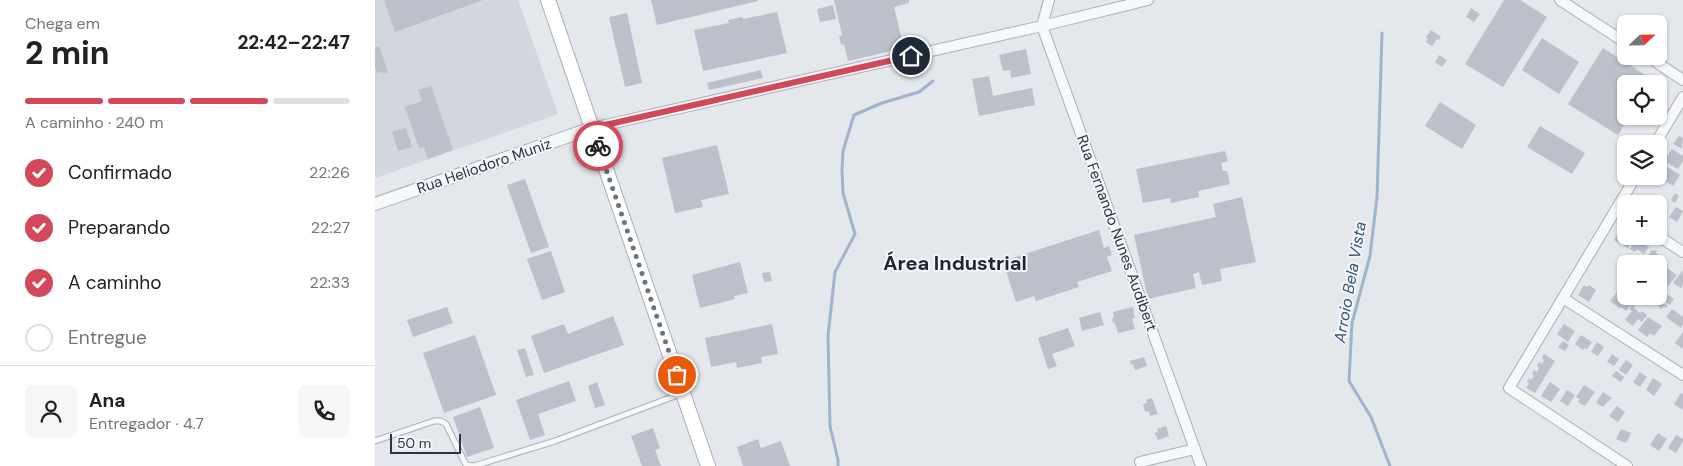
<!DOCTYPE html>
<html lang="pt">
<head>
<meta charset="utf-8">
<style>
  :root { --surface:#fff; --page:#f6f6f6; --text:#202124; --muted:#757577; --line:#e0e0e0; --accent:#d1495b }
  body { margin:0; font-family:"DM Sans",sans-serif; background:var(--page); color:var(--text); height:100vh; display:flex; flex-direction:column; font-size:19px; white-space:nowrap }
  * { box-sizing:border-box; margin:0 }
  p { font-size:16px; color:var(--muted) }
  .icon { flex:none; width:28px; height:28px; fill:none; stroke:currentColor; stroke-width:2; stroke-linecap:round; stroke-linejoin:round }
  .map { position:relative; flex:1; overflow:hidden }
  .drawer { display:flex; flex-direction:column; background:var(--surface); width:375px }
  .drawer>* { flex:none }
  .needle { width:32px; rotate:68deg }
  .tools { position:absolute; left:1242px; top:15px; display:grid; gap:10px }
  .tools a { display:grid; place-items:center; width:50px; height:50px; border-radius:8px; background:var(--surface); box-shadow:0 1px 4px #0004; font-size:25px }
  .scale { position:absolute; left:15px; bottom:12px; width:71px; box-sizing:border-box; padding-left:5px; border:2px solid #2b3445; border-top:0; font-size:14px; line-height:18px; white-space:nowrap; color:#2b3445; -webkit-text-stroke:4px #f4f6f9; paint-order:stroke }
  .pin { position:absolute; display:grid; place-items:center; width:42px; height:42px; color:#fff; margin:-21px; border:2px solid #fff; border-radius:50%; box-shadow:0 1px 5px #0007 }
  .courier { position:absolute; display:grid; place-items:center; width:50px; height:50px; margin:-25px; border:4px solid #d1495b; border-radius:50%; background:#fff; color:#222; box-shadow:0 1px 6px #0007 }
  .head em { font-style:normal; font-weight:700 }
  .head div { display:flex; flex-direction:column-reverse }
  .head { display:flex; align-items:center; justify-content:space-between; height:85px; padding:0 25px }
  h1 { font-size:32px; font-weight:700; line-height:38px }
  .bar { display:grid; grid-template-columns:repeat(4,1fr); gap:8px 5px; align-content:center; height:60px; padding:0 25px }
  .bar i { height:6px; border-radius:4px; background:var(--line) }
  .bar .active { background:var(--accent) }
  .bar p { grid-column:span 4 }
  .line { display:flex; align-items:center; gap:12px; padding:0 25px; border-top:1px solid var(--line) }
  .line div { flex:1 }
  .round { display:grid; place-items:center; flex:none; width:52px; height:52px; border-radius:8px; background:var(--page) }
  ol { padding:0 25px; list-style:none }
  li { display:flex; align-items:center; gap:15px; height:55px }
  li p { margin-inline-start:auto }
  li .icon { padding:5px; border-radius:50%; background:var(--accent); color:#fff; stroke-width:4 }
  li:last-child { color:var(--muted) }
  li i { width:28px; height:28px; border:2px solid var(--line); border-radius:50% }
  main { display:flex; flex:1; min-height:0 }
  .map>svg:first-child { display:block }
  .built { fill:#d2d6de }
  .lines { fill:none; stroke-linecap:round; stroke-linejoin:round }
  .stream { stroke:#9fb4cc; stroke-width:3 }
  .building { fill:#bbc0ca }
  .service-casing { stroke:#a9aeb7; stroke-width:7 }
  .minor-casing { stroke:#a9aeb7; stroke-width:12 }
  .tertiary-casing { stroke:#a9aeb7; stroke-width:14 }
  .secondary-casing { stroke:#a9aeb7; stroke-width:16 }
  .service { stroke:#f7f8fa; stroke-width:5 }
  .minor { stroke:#f7f8fa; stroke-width:10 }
  .tertiary { stroke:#f7f8fa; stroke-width:12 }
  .secondary { stroke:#fff; stroke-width:14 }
  .done { stroke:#6c737f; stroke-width:5; stroke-dasharray:0 9 }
  .route { stroke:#d1495b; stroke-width:6 }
  .labels { text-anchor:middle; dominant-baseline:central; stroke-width:4; stroke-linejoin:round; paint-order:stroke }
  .street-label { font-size:15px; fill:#2b3445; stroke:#f4f6f9 }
  .water-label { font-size:16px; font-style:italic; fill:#34527a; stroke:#f4f6f9 }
  .district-label { font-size:20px; font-weight:bold; fill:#1d2536; stroke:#f4f6f9 }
</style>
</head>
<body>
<main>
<section class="drawer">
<div class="head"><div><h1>2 min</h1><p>Chega em</p></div><em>22:42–22:47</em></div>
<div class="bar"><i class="active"></i><i class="active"></i><i class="active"></i><i></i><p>A caminho · 240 m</p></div>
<ol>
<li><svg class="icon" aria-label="check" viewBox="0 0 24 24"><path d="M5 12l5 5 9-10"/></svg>Confirmado<p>22:26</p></li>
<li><svg class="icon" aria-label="check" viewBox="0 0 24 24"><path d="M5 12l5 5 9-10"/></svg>Preparando<p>22:27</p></li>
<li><svg class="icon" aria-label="check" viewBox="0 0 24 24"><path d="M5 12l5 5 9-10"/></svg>A caminho<p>22:33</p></li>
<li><i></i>Entregue</li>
</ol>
<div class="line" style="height:90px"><a class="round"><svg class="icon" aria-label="person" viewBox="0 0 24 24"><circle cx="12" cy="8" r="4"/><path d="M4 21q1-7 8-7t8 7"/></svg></a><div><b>Ana</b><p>Entregador · 4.7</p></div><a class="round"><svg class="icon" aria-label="phone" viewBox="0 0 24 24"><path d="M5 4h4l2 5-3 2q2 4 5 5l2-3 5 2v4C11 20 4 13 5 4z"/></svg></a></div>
</section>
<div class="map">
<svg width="1308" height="466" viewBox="0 0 1308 466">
  <rect width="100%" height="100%" fill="#e4e7ec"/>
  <polygon class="built" points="0,0 143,0 183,114 0,178"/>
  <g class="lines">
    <g class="stream">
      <polyline points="1007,33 1002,197 995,256 977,323 974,381 996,417 1015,466"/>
      <polyline points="463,466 463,460 455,426 453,336 460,272 480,234 468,193 467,170 468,151 479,115 507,103 544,92 558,81"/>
    </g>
  </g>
  <g class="building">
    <polygon points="9,0 108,0 20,32"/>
    <polygon points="276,0 383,0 383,1 282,25"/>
    <polygon points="459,0 534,0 534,3 519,7 529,48 473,61 469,44 466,45 464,36 467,35"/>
    <polygon points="1129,0 1145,0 1172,17 1128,87 1090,64"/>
    <polygon points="458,5 461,19 445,22 442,9"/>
    <polygon points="1096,8 1105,14 1099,22 1091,17"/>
    <polygon points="402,12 412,53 328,71 319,30 354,23 353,20 367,17 368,19"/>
    <polygon points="252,13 267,83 250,87 234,17"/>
    <polygon points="1056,30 1066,37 1064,40 1062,39 1057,46 1051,42 1053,39 1051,37"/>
    <polygon points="1167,38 1204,62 1184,94 1147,70"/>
    <polygon points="4,46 13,72 8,74 7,72 2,73 0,67 0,47"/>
    <polygon points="1228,48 1278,80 1275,84 1251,84 1251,116 1255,116 1243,135 1193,104"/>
    <polygon points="651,49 656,74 636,78 635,70 628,71 624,55"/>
    <polygon points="1064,55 1072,60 1067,67 1060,62"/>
    <polygon points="386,70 388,78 334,90 332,83"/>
    <polygon points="614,76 618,96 657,88 660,105 604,116 597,79"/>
    <polygon points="56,86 78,150 53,159 49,147 44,148 30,107 47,101 43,90"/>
    <polygon points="1065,102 1101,125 1087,149 1050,126"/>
    <polygon points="1284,102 1290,106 1284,116"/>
    <polygon points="1165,126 1210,153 1197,174 1152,147"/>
    <polygon points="31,128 37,147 23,151 17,132"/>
    <polygon points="1304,136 1308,138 1307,149 1298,144"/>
    <polygon points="342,145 354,194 326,200 328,207 300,213 287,158"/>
    <polygon points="1297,149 1308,156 1308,161 1303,169 1289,161"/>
    <polygon points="850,151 853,161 846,163 848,171 852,171 855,184 823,191 824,197 796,203 795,198 768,203 761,169"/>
    <polygon points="1289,165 1305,175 1298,186 1284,177 1284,174"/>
    <polygon points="150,179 174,247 156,253 132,185"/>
    <polygon points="1300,193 1304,196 1300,203 1296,200"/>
    <polygon points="867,197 881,262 845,269 847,281 827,285 824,272 818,274 821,288 773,299 759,235 841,217 838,204"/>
    <polygon points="1301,207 1308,211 1302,222 1294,217"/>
    <polygon points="1246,227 1251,230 1251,236 1260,236 1253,248 1239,240"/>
    <polygon points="724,230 729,248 734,246 737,255 732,257 737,271 702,282 704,287 661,301 659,296 641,302 628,261"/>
    <polygon points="1262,239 1274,247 1269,254 1262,249 1260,252 1255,249"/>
    <polygon points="1277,250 1279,251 1281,250 1282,251 1281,253 1289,258 1284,266 1284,264 1268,264"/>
    <polygon points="176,251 190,292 167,300 152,259"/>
    <polygon points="365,262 373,293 359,296 360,299 325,308 317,275"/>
    <polygon points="1289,266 1302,275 1293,286 1287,281 1290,277 1284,273"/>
    <polygon points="1308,270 1308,285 1306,288 1298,283"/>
    <polygon points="395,272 397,281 389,282 387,273"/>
    <polygon points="1209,285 1212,287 1214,285 1221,290 1214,302 1203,295"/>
    <polygon points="1243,291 1257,303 1251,311 1246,307 1245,309 1235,301"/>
    <polygon points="1290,293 1299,299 1295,305 1286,299"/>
    <polygon points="1271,296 1278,296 1293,306 1291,308 1288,306 1287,309 1279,303 1277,305 1269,299"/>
    <polygon points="1258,304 1260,306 1259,308 1265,313 1267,311 1272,315 1267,322 1263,319 1258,326 1250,320 1257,311 1254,309"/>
    <polygon points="72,307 78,323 38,337 32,320"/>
    <polygon points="758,307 760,318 757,319 760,329 743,333 740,323 738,324 737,318 739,317 738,312"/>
    <polygon points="1297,309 1308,317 1308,324 1306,328 1291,317"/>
    <polygon points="725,312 729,325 707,331 704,318"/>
    <polygon points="238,316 249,345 169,373 156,336 189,324 193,334"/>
    <polygon points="1273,317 1287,326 1279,336 1275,333 1272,337 1263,330"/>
    <polygon points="397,324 403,354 386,357 387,363 362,368 361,362 336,367 330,338"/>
    <polygon points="1189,324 1200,331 1193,342 1182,334"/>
    <polygon points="693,328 700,346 677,354 682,366 673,369 663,338"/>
    <polygon points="1308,332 1308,349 1300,343"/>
    <polygon points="100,335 121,395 69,413 48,353"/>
    <polygon points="1206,335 1217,342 1212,349 1209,348 1208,350 1200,344"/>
    <polygon points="1188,341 1194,345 1190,351 1183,347"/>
    <polygon points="1222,342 1229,347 1223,356 1216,352"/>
    <polygon points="150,348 159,375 151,377 142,350"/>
    <polygon points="1169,354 1180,361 1160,393 1151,388 1154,384 1152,382 1154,378 1156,380 1159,376 1157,374 1159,370 1162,372 1164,368 1162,366 1164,362 1167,364 1169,360 1167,358"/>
    <polygon points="1237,354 1244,359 1239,366 1232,362"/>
    <polygon points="769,357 772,366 760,370 758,364 756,365 755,361"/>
    <polygon points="1251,360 1258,365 1251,375 1244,370"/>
    <polygon points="1241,371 1249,377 1246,382 1237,376"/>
    <polygon points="1265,372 1272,377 1265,387 1258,382"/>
    <polygon points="1278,378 1287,384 1279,396 1271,390"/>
    <polygon points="194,381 201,401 163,414 170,435 155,440 141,400"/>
    <polygon points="222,382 230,405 220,408 213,386"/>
    <polygon points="1175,382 1185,389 1176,402 1166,396"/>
    <polygon points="1209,385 1220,392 1210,406 1203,402 1205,399 1201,397"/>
    <polygon points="1192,390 1200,395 1193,406 1185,401"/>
    <polygon points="1228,392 1237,398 1228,407 1221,403"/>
    <polygon points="1306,393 1308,394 1308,410 1299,404"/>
    <polygon points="777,398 783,414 775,416 774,411 770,412 768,404 772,403 771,400"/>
    <polygon points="1242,406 1250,412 1243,422 1234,416"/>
    <polygon points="105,407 119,448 92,457 78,417"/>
    <polygon points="791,426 794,436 783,440 780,433 783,432 782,429"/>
    <polygon points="278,428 285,448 280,450 286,466 267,466 256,436"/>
    <polygon points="1246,429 1256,433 1251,443 1241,439"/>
    <polygon points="1283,433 1292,439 1284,451 1275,445"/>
    <polygon points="1301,435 1308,439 1308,441 1301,453 1293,448"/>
    <polygon points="383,439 386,448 406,441 415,466 368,466 362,447"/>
  </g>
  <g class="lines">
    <g class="service-casing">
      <polyline id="service" points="0,441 59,421 66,421 71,424 91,465 99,466 180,441 308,393"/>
    </g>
    <g class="minor-casing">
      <g id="minor">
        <polyline points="674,0 667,26 826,466"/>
        <polyline points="1185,0 1251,43"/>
        <polyline points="1272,56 1308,80"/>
        <polyline points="217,128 667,26 773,0"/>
        <polyline points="1280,144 1308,97"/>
        <polyline points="1241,209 1251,215"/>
        <polyline points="1283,236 1308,252"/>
        <polyline points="1188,298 1308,375"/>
        <polyline points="765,462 820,449"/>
        <polyline points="1252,466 1134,388 1261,176"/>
      </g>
    </g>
    <g class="tertiary-casing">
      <polyline id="tertiary" points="0,204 217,128"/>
    </g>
    <g class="secondary-casing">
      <polyline id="secondary" points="173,0 333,466"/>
    </g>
    <use href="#service" class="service"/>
    <use href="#minor" class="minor"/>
    <use href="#tertiary" class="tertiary"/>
    <use href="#secondary" class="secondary"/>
  </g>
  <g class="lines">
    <polyline class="done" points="223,146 302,375"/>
    <polyline class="route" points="223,146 217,128 536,56"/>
  </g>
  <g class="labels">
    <g class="street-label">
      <text transform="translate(109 166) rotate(-19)">Rua Heliodoro Muniz</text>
      <text transform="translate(742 233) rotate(70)">Rua Fernando Nunes Audibert</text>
    </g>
    <g class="water-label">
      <text transform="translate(975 282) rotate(-80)">Arroio Bela Vista</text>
    </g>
    <g class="district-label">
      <text x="580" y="263">Área Industrial</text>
    </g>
  </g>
</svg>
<div class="tools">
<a><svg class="needle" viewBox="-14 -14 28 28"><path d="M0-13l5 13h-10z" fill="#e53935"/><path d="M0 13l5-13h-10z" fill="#757577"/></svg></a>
<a><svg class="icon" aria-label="locate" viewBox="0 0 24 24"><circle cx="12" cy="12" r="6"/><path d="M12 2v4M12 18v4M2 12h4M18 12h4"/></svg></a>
<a><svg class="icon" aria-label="layers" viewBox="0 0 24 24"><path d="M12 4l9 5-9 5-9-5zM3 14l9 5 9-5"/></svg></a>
<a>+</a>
<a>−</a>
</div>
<div class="scale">50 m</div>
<div class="pin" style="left:302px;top:375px;background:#ea580c"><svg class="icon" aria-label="bag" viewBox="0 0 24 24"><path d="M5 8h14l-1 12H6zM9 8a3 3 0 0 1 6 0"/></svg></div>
<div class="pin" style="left:536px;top:56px;background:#1f2937"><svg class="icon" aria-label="home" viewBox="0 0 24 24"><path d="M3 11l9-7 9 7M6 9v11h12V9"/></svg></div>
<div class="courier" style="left:223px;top:146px"><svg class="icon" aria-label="bike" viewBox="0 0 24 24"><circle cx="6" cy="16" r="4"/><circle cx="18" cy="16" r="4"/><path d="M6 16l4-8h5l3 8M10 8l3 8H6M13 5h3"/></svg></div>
</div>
</main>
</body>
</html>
